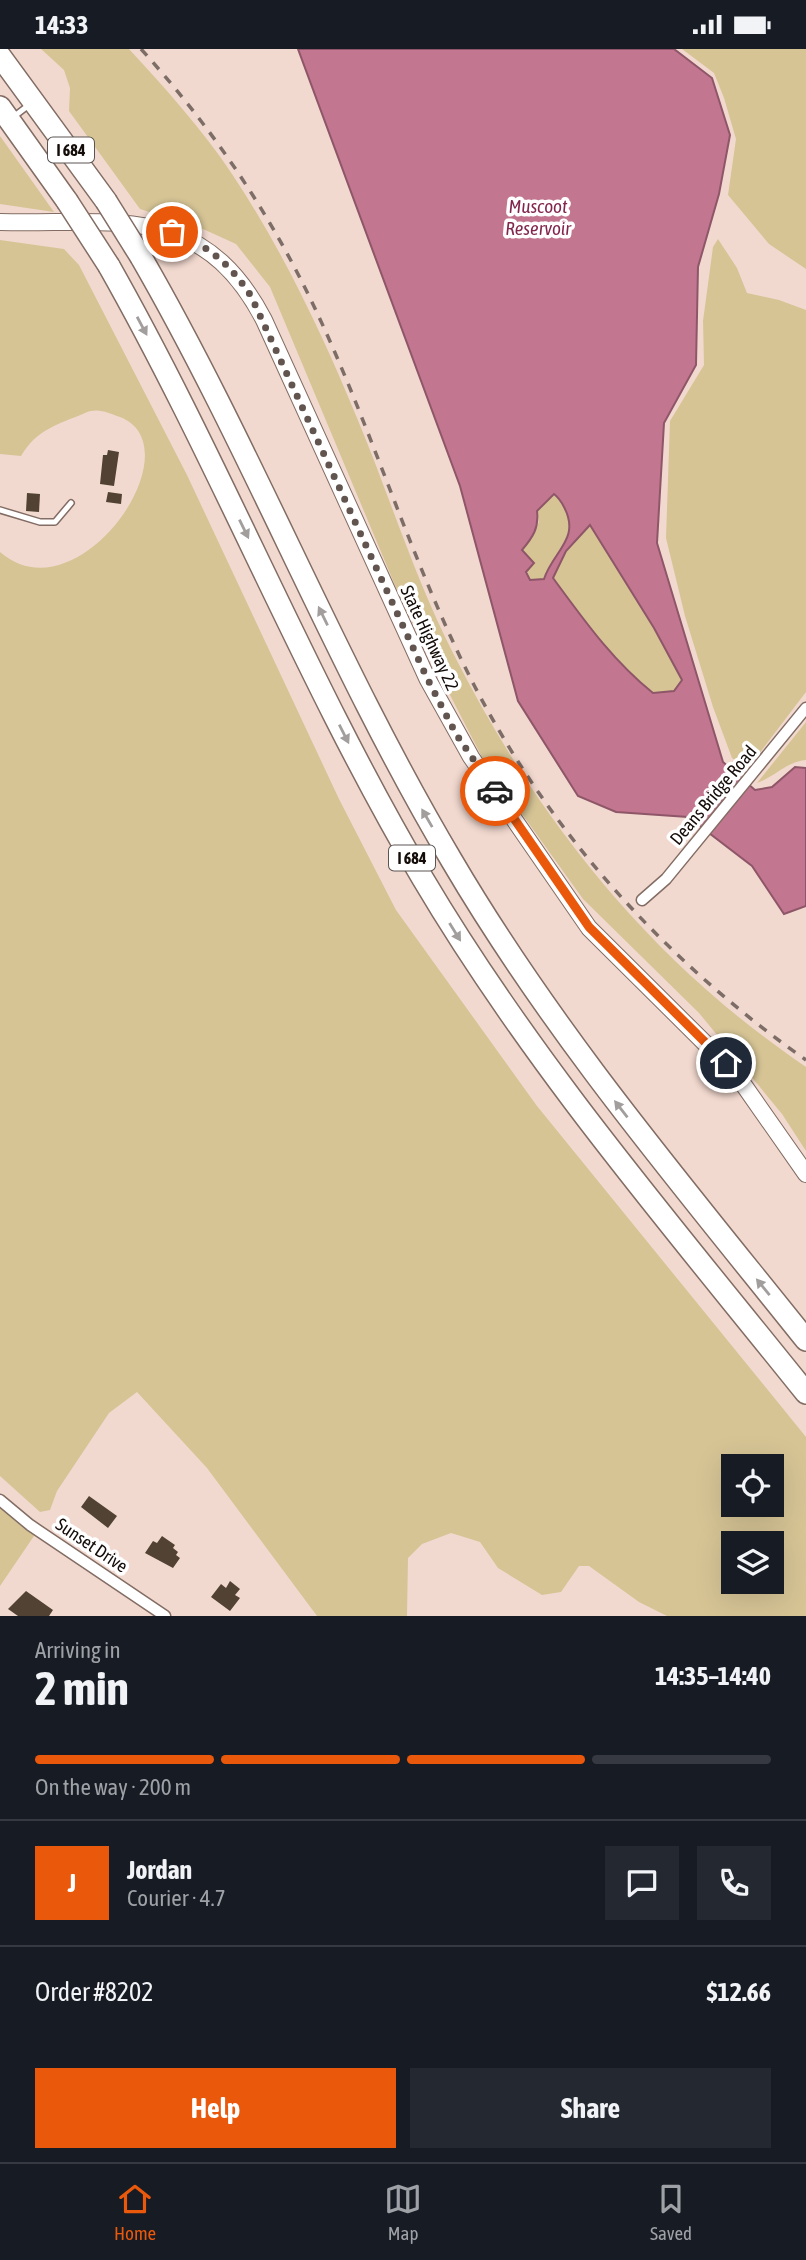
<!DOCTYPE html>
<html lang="en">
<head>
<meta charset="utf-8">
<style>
  :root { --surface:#171b24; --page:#242831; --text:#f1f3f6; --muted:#9ea1a6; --line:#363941; --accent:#ea580c }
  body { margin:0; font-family:"Asap Condensed",sans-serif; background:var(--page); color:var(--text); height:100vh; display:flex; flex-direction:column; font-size:26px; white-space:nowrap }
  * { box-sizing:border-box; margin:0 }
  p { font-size:23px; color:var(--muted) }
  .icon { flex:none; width:38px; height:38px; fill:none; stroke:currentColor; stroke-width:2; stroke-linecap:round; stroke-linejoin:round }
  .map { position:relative; height:1567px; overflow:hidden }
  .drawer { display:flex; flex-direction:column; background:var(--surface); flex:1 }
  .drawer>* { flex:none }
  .fabs { position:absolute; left:721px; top:1405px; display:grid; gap:14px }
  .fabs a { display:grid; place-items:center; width:63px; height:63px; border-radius:0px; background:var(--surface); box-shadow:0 7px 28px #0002; font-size:35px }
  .pin { position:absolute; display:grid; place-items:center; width:60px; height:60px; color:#fff; margin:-30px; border:4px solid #fff; border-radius:50%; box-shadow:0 2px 7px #0007 }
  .courier { position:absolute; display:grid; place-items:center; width:70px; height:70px; margin:-35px; border:5px solid #ea580c; border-radius:50%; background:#fff; color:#222; box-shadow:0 2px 9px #0007 }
  .headline em { font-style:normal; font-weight:700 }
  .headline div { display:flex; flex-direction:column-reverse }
  .headline { display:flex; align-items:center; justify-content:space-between; height:119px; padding:0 35px }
  h1 { font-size:46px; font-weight:700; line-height:52px }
  .bar { display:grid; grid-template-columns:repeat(4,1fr); gap:10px 7px; align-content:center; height:84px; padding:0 35px }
  .bar i { height:9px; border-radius:5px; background:var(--line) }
  .bar .on { background:var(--accent) }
  .bar p { grid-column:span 4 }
  .line { display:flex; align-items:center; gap:18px; padding:0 35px; border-top:2px solid var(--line) }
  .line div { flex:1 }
  .round { display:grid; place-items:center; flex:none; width:74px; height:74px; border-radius:0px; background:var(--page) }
  .button { display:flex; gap:14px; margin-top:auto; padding:14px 35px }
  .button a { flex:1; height:80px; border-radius:0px; background:var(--accent); color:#fff; font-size:28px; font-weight:700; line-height:80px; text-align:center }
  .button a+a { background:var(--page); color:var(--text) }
  .status { display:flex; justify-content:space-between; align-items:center; height:49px; padding:0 35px; background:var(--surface); direction:ltr }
  .status svg { height:19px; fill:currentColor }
  .menu { display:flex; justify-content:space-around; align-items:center; height:98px; border-top:2px solid var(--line); background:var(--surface); font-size:19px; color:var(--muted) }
  .menu a { display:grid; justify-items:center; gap:4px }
  .menu .on { color:var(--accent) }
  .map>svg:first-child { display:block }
  .green { fill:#d6c495; fill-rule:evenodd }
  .water { fill:#c27690; stroke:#8e5668; stroke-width:2; fill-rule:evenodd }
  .building { fill:#514233 }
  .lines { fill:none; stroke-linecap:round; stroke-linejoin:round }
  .service-casing { stroke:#826c63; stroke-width:8 }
  .minor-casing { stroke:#826c63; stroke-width:13 }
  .secondary-casing { stroke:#826c63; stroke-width:18 }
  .motorway-casing { stroke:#826c63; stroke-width:24 }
  .service { stroke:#fff; stroke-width:5 }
  .minor { stroke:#fff; stroke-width:10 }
  .secondary { stroke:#fff; stroke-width:16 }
  .motorway { stroke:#fff; stroke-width:21 }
  .rail { stroke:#7d6d67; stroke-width:3.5; stroke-dasharray:9 9; stroke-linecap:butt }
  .motorway-bridge-casing { stroke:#826c63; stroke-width:24; stroke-linecap:butt }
  .motorway-bridge { stroke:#fff; stroke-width:21 }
  .oneway { fill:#a19e9d }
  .done { stroke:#62544e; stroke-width:7; stroke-dasharray:0 12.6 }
  .route { stroke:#ea580c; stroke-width:9 }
  .labels { text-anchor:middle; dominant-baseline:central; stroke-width:7; stroke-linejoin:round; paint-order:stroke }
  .shield { fill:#fff; stroke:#5a5553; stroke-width:2 }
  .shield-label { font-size:16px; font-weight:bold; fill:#140c09 }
  .street-label { font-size:18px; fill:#140c09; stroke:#fff }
  .water-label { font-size:19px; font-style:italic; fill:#82264d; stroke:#fff }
</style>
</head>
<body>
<div class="status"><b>14:33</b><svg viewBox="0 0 49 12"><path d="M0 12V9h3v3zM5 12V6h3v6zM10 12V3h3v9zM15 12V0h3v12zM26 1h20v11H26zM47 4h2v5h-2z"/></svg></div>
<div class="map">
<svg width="806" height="1567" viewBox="0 0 806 1567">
  <rect width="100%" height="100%" fill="#f2d9cf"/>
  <g class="green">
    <path d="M41 0H129C165 39 203 81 232 125 282 200 323 286 357 369 390 448 415 530 454 606 539 773 650 912 806 1018V1102L782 1065 699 964 583 850 484 712 402 553 270 238 236 195 203 180 140 160 69 62 70 39 64 21Z"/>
    <polygon points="682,0 806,0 806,220 769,195 728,146 736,90 724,49 714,24"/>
    <polygon points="0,87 54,163 0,155"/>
    <polygon points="718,190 737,219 747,244 779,251 806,261 806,643 755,710 744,718 732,709 713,658 685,567 666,489 670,372 704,316 703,272 713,198"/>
    <path d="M0 191 64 200 79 216 187 426 339 750 396 861 537 1057 806 1388V1567H667L639 1553 589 1517H579L561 1543 542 1546 498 1519 480 1493 451 1484 422 1495 408 1509 407 1567H317L207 1419 137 1343 109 1364 57 1442 50 1461 40 1463 0 1427V503C78 571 197 398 120 368 108 364 98 358 85 364 57 376 37 380 21 407L0 405ZM733 1418H772V1456H733ZM733 1494H772V1533H733Z"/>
    <path d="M554 445C559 448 561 452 564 458 581 490 553 502 544 530L530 532 522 501 539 473 537 462Z"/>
    <path d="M591 476 654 579 682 631 674 642 653 644C612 611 584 571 553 529L566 502Z"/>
    <path d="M806 673V711C786 713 776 727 757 734Z"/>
    <polygon points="0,1456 36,1484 0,1537"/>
  </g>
  <path class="water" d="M298 0H674L712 29 730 86 719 145 698 218 696 316 664 374 657 494 723 713 755 741 772 738 795 718 806 719V857L784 865 752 817 688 768 616 763 578 747 518 652 460 437ZM554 445C559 449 561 452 564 458 581 490 553 502 544 530L530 531 526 523 534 514 522 501C533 488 539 479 537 462ZM590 476 654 579 682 631 674 642 653 644C612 611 584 571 553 529L566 502Z"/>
  <g class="building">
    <polygon points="108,401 119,403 114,437 100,435 103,406 107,406"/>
    <polygon points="108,443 122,445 121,455 106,453"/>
    <polygon points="27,444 40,445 39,463 26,462"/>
    <polygon points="89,1447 117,1467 108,1479 81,1458"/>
    <polygon points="162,1487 175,1496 173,1499 178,1503 176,1506 180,1509 173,1519 145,1504 153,1492 157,1494"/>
    <polygon points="230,1532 240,1540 235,1546 240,1549 230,1562 211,1548 221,1535 226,1539"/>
    <polygon points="26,1542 53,1561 49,1567 18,1567 8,1560"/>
  </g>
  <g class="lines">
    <g class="service-casing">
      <g id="service">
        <polyline points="12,69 29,56"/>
        <polyline points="0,461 40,473 55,473 71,454"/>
      </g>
    </g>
    <g class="minor-casing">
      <g id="minor">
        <polyline points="642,851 666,830 806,659"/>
        <polyline points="0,1451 30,1476 165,1567"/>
      </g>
    </g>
    <g class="secondary-casing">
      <path id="secondary" d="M0 173C115 176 202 152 264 271L427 629 471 708 589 879 736 1025 806 1125"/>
    </g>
    <g class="motorway-casing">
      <g id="motorway">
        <polyline points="0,7 106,152"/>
        <polyline points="0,58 67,152"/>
        <path d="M141 208C254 404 336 617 452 812 553 984 682 1136 806 1291"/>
        <path d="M109 217C222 417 306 632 423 830 532 1014 672 1177 806 1344"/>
      </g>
    </g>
    <use href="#service" class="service"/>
    <use href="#minor" class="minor"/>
    <use href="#secondary" class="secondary"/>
    <use href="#motorway" class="motorway"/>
    <path class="rail" d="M141 0C209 75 266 158 310 249 371 375 410 511 474 636 552 787 667 913 806 1011"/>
    <g class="motorway-bridge-casing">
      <g id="motorway-bridge">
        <polyline points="67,152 109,217"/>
        <polyline points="106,152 141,208"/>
      </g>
    </g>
    <use href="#motorway-bridge" class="motorway-bridge"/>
  </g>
  <defs><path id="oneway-solid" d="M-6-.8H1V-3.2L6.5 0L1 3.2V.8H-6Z" transform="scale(1.75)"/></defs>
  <g class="oneway">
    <use href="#oneway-solid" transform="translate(142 277) rotate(62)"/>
    <use href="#oneway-solid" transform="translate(244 480) rotate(64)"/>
    <use href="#oneway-solid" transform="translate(323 567) rotate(-116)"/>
    <use href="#oneway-solid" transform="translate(344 685) rotate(63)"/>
    <use href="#oneway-solid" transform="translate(427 769) rotate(-120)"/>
    <use href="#oneway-solid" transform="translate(455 883) rotate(58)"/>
    <use href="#oneway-solid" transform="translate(621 1060) rotate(-128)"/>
    <use href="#oneway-solid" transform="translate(763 1238) rotate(-129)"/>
  </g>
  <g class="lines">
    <path class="done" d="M172 183C207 195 231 216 251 247L427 629 456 685 495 742"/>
    <polyline class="route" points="495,742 589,878 726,1014"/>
  </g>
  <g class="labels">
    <g class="shield">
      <rect x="48" y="88.5" width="46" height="25" rx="5"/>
      <rect x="389" y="796.5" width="46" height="25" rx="5"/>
    </g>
    <g class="shield-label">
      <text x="71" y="101">I 684</text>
      <text x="412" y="809">I 684</text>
    </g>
    <g class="street-label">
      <text transform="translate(430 589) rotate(65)">State Highway 22</text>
      <text transform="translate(713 746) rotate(-50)">Deans Bridge Road</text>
      <text transform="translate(92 1496) rotate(34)">Sunset Drive</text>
    </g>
    <g class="water-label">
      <text x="538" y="157">Muscoot<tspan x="538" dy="22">Reservoir</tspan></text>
    </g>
  </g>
</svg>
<div class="fabs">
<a><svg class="icon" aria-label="locate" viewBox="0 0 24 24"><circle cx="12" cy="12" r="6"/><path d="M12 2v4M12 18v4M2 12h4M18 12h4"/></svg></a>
<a><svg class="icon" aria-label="layers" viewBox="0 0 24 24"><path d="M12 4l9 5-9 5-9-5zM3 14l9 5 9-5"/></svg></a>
</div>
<div class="pin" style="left:172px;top:183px;background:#ea580c"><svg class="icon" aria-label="bag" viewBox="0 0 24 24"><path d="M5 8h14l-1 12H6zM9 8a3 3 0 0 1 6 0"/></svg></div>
<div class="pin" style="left:726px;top:1014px;background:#1f2937"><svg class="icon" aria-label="home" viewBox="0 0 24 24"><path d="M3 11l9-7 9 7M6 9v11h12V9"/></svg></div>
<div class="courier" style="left:495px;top:742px"><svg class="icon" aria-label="car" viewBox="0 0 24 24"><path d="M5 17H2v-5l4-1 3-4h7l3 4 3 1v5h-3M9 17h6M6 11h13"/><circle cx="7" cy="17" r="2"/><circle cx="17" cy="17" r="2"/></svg></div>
</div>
<section class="drawer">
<div class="headline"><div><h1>2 min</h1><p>Arriving in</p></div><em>14:35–14:40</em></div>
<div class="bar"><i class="on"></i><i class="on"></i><i class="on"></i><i></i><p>On the way · 200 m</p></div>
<div class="line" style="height:126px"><b class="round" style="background:var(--accent);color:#fff">J</b><div><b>Jordan</b><p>Courier · 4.7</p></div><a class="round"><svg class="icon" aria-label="chat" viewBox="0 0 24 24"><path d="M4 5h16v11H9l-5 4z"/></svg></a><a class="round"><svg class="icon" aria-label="phone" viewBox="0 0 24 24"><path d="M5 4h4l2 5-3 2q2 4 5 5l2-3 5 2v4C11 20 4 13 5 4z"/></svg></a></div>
<div class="line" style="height:91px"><div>Order #8202</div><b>$12.66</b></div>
<div class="button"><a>Help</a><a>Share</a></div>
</section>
<nav class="menu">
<a class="on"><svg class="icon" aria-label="home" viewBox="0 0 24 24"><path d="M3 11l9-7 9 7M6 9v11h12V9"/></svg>Home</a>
<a><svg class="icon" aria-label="map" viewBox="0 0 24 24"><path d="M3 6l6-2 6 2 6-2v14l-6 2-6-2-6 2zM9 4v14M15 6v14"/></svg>Map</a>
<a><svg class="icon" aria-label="saved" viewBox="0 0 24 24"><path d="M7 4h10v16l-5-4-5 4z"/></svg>Saved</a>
</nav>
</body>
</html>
